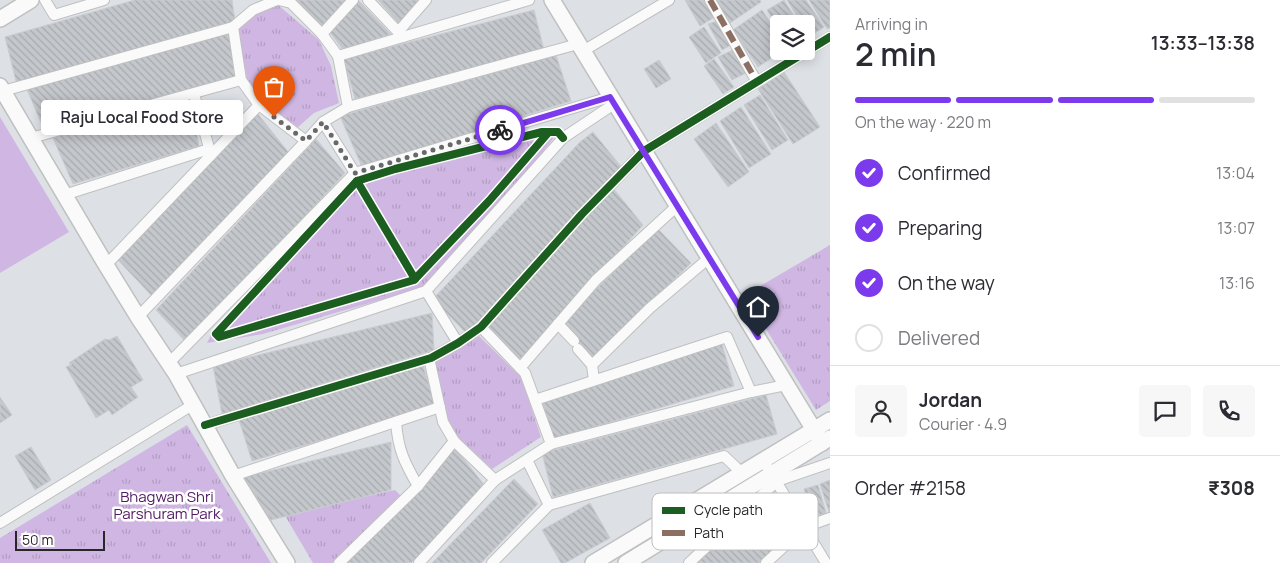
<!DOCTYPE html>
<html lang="en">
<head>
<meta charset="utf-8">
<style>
  :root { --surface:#fff; --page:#f7f7f7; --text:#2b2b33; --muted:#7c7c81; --line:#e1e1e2; --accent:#7c3aed }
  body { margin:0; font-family:Manrope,sans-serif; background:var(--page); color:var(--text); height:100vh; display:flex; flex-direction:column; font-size:19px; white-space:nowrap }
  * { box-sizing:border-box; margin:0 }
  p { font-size:16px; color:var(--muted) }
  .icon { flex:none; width:28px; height:28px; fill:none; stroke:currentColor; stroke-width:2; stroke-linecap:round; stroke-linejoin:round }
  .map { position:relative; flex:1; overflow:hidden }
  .details { display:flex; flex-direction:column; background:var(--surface); width:450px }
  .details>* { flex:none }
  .fabs { position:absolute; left:770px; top:15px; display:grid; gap:10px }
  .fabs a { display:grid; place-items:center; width:45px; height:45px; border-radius:5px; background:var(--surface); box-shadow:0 2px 12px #0003; font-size:25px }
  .scale { position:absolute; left:15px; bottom:12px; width:90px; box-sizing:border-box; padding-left:5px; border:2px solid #272727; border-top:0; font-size:14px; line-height:18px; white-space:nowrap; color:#272727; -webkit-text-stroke:4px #fff; paint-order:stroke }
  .pin { position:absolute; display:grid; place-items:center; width:42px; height:42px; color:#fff; margin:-51px -21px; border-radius:50% 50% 50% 0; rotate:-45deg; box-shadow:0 0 5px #0007 }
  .pin .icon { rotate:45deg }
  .courier { position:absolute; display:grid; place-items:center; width:50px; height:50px; margin:-25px; border:4px solid #7c3aed; border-radius:50%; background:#fff; color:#222; box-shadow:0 1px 6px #0007 }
  .bubble { position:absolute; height:35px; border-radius:5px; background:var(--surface); box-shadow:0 2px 12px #0003; font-size:16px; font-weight:600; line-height:35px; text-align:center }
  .headline em { font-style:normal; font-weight:600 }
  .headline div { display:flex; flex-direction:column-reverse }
  .headline { display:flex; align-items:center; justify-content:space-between; height:85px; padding:0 25px }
  h1 { font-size:32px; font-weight:600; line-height:38px }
  .bar { display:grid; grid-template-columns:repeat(4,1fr); gap:8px 5px; align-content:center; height:60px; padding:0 25px }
  .bar i { height:6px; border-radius:4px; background:var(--line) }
  .bar .active { background:var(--accent) }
  .bar p { grid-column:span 4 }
  .line { display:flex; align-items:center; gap:12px; padding:0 25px; border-top:1px solid var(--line) }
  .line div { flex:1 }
  .round { display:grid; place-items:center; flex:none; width:52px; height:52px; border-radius:5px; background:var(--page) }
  ol { padding:0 25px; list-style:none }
  li { display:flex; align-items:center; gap:15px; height:55px }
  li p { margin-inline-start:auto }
  li .icon { padding:5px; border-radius:50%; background:var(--accent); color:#fff; stroke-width:4 }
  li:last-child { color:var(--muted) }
  li i { width:28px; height:28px; border:2px solid var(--line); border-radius:50% }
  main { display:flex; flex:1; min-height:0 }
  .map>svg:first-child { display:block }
  .grass { fill:#d0b7e3 }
  .park { fill:url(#park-tufts) }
  .building { fill:url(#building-back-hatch); stroke:#c9ccd1 }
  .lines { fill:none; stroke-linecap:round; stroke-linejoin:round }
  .street-casing { stroke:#bfc0bf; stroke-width:12 }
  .secondary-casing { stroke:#bfc0bf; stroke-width:18 }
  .street { stroke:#fafafb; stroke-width:10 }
  .secondary { stroke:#fafafb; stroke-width:15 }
  .quiet { stroke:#8d6e63; stroke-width:6; stroke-dasharray:12 6; stroke-linecap:butt }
  .cycleway-casing { stroke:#fff; stroke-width:11 }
  .cycleway { stroke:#1b5e20; stroke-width:8 }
  .done { stroke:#67686a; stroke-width:5; stroke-dasharray:0 9 }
  .route { stroke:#7c3aed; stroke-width:6 }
  .labels { text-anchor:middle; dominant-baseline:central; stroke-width:5; stroke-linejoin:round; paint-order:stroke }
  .park-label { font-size:15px; fill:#521963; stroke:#fff }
  .key { fill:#fff; stroke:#bebebe; stroke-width:1 }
  .key-label { font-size:14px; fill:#272727 }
</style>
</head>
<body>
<main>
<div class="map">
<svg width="830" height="563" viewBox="0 0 830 563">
  <defs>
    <pattern id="park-tufts" width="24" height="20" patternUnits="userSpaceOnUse" patternTransform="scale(1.25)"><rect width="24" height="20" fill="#d0b7e3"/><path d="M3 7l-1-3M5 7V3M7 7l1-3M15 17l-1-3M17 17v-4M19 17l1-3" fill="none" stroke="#b39dc3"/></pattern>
    <pattern id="building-back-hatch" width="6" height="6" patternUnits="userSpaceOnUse" patternTransform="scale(1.25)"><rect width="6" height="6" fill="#c4c7cb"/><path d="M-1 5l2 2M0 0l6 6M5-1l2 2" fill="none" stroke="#a8abae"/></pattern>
  </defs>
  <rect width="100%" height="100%" fill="#dde1e6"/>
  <polygon class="grass" points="0,117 69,232 0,273"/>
  <g class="park">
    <polygon points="277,4 319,40 331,66 339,103 314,113 297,128 263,101 247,79 238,29 256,14"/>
    <polygon points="550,127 556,135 525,174 421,288 263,334 207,343 212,333 355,177 425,156"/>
    <polygon points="830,245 830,401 816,410 745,295"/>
    <polygon points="479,336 521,377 541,437 492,469 459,438 446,419 435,362"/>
    <polygon points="187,425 271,563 0,563 0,538"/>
    <polygon points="395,490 402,497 332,563 313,563 284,514"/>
  </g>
  <g class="building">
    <polygon points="135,0 232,0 235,21 17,85 5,37"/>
    <polygon points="292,0 346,0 320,28"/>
    <polygon points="358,0 391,34 343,50 327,28"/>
    <polygon points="378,0 422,0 400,25"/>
    <polygon points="685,0 705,0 715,17 700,26"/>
    <polygon points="715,0 760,0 761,2 730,23"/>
    <polygon points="784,0 799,24 779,24 779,29 767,10"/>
    <polygon points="787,0 806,0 824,27 810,36 806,30 806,24 802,24"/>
    <polygon points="809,0 830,0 830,28 827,29"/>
    <polygon points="534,10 544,50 355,99 344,59"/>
    <polygon points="762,10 779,36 779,51 782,51 758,67 733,30"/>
    <polygon points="717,21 731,45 722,50 708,24"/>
    <polygon points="704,27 721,53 706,63 689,37"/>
    <polygon points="229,31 235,79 46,134 25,85"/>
    <polygon points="733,50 746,73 732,80 718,57"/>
    <polygon points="556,55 571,101 362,167 340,116"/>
    <polygon points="714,59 734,87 723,94 704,66"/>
    <polygon points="659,60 671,79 656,88 644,69"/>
    <polygon points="784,72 820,127 793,144 758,89"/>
    <polygon points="760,95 788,140 772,150 744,105"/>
    <polygon points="189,96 199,146 73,184 53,138"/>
    <polygon points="741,107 771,154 749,168 720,121"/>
    <polygon points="257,113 289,153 153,297 117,259"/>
    <polygon points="716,123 749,172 728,187 694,139"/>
    <polygon points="593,132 623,169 610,180 467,334 433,299 580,142"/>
    <polygon points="316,139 345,173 187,343 156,310"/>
    <polygon points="613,188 643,225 519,362 485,327"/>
    <polygon points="658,229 691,263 593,358 560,324"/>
    <polygon points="432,313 434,350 222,414 213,366"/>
    <polygon points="117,336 143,380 131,387 138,397 112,415 109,410 96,418 66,367 72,364 69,363 105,339 109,340"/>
    <polygon points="721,341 734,386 553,439 542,401"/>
    <polygon points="423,365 435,406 252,461 239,420"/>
    <polygon points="766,395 777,434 553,497 542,453"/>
    <polygon points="0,397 12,415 0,423"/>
    <polygon points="391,442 391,490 271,520 244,477"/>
    <polygon points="31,447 51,480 35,490 15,456"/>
    <polygon points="455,448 485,486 411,563 344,563"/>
    <polygon points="514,479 538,504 481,563 432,563"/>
    <polygon points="830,480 830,512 829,512 820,484"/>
    <polygon points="818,485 826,513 813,518 804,489"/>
    <polygon points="764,500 793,529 759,563 697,563"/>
    <polygon points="590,503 610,538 565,563 561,563 542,530"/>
  </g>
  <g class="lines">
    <g class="street-casing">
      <g id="street">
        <polyline points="45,0 54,15 104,0"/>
        <polyline points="368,0 403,37"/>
        <polyline points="710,0 757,82"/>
        <polyline points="233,27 241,80 259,105 306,141 323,122 348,107 338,56 322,34 291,3 279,0"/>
        <polyline points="398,32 426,0"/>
        <polyline points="322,34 353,0"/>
        <polyline points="583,51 669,0"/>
        <polyline points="338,56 529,0"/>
        <polyline points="3,91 233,27 253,10 277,0"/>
        <polyline points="194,94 211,155"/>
        <polyline points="348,107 578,44"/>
        <polyline points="323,122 355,173"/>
        <polyline points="31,138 241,80"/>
        <polyline points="64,195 209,149"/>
        <polyline points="106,265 259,105"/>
        <polyline points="426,291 458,343"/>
        <polyline points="138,317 306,141"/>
        <polyline points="558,324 574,341"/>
        <polyline points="578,349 592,365"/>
        <polyline points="429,358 443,422 454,441 495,480 551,444 525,373 481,327"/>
        <polyline points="169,363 355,173 610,97"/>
        <polyline points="520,368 596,280 677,206"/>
        <polyline points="176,374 426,291 563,138 614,104"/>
        <polyline points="594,380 592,365 650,308 709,258"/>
        <polyline points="535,400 727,337 751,392"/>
        <path d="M396 422C398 449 404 462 418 486"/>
        <polyline points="205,425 431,358 458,343 481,327 582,214 644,151 830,37"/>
        <polyline points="551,444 751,392 786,385"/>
        <polyline points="527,460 549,505 724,456 742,473"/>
        <polyline points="763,460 826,563"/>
        <polyline points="233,476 440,407"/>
        <polyline points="0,523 194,404"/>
        <polyline points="339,563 418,486 454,441"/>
        <polyline points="419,563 495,480"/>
        <polyline points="492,563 549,505"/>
        <polyline points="689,563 777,481 830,463"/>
        <polyline points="766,563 805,527 830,518"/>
      </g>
    </g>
    <g class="secondary-casing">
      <g id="secondary">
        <polyline points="552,0 822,443"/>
        <polyline points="0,19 31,0"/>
        <polyline points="0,86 106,265 138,317 176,374 233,476 287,563"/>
        <polyline points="593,563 830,420"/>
        <polyline points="626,563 830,438"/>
      </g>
    </g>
    <use href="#street" class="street"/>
    <use href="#secondary" class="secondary"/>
    <polyline class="quiet" points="710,0 757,82"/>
    <g class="cycleway-casing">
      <g id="cycleway">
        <polyline points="548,133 489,201 414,280 219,337 216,334 357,181 395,169 542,132 558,132 563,138"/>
        <polyline points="357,181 415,279"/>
        <polyline points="205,425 431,358 458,343 481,327 582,214 644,151 830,37"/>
      </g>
    </g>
    <use href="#cycleway" class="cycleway"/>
  </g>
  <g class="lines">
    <polyline class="done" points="274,117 306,141 323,122 355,173 500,130"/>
    <polyline class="route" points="500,130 610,97 758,337"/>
  </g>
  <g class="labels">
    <g class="park-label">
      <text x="167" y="496">Bhagwan Shri<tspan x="167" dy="17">Parshuram Park</tspan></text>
    </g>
  </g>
  <rect x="652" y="493" width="166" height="57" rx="8" class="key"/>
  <rect x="662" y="507" width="23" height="7" fill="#1b5e20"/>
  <rect x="662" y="530" width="23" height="6" fill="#8d6e63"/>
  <g class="key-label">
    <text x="694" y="515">Cycle path</text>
    <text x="694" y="538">Path</text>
  </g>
</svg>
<div class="fabs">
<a><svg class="icon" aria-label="layers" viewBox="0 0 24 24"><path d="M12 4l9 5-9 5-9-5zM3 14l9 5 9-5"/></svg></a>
</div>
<div class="scale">50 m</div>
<div class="pin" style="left:274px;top:117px;background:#ea580c"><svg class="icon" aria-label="bag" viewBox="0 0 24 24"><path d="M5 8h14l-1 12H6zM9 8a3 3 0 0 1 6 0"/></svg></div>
<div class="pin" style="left:758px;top:337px;background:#1f2937"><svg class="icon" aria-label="home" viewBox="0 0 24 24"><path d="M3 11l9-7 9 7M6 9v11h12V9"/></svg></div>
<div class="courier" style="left:500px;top:130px"><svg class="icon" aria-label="bike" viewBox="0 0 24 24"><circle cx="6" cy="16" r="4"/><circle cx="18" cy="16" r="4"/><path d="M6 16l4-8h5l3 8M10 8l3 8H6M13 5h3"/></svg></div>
<div class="bubble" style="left:41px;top:100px;width:202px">Raju Local Food Store</div>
</div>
<section class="details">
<div class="headline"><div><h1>2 min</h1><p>Arriving in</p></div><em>13:33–13:38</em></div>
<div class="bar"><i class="active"></i><i class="active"></i><i class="active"></i><i></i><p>On the way · 220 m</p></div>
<ol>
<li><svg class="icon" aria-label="check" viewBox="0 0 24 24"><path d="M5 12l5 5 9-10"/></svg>Confirmed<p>13:04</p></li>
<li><svg class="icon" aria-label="check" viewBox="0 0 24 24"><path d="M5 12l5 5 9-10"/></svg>Preparing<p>13:07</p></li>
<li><svg class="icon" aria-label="check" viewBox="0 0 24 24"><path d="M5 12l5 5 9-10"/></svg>On the way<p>13:16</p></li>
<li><i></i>Delivered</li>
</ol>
<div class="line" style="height:90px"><a class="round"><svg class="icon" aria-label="person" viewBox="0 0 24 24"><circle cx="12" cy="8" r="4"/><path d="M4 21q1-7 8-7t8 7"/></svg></a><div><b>Jordan</b><p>Courier · 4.9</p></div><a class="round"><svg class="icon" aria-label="chat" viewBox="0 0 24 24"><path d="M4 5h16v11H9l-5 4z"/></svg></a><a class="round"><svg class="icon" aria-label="phone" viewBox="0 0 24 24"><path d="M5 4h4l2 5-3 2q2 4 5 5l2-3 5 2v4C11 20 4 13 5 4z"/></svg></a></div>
<div class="line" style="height:65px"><div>Order #2158</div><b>₹308</b></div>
</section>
</main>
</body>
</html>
